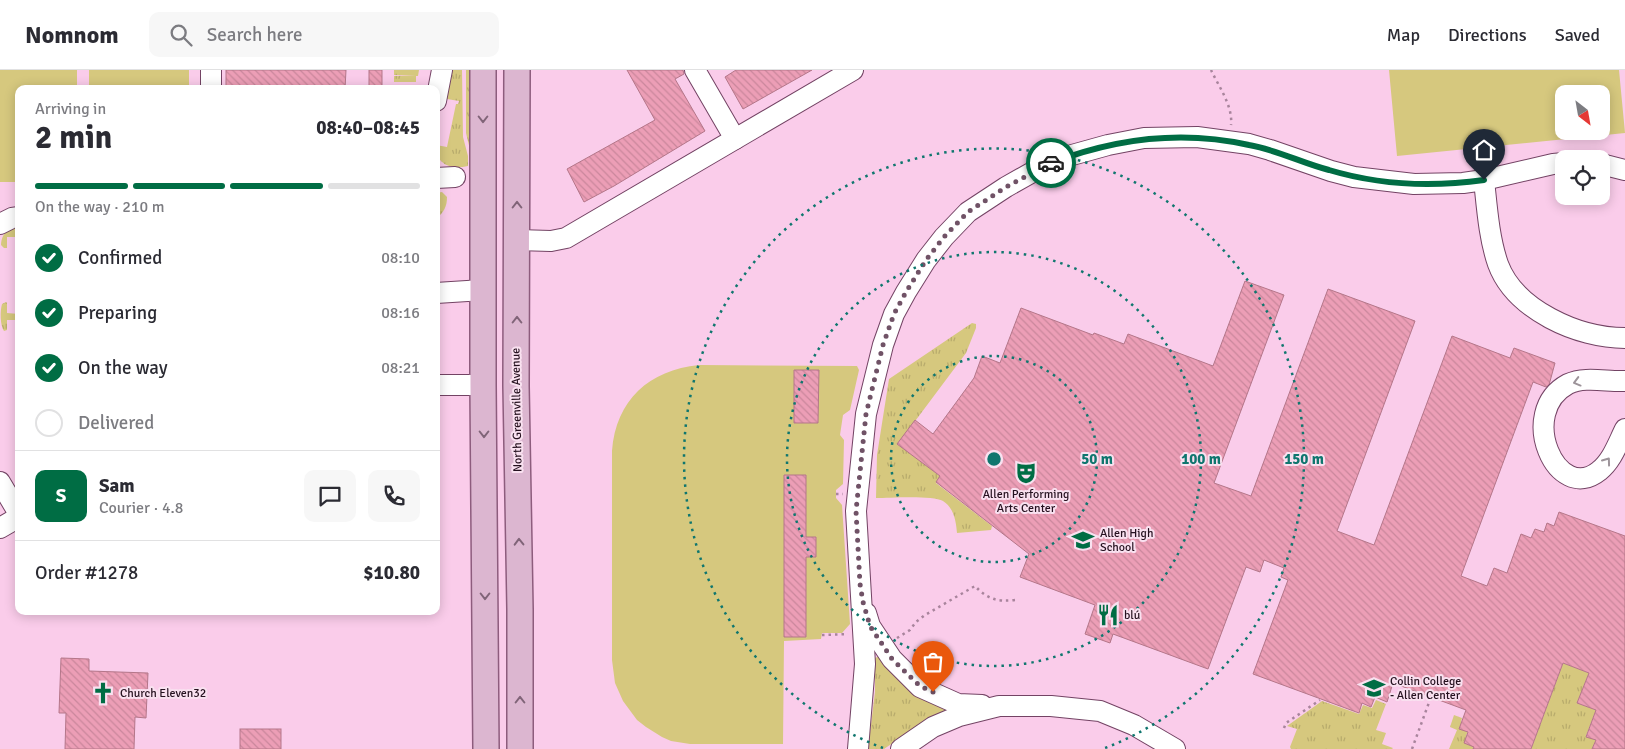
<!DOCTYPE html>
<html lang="en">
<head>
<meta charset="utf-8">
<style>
  :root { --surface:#fff; --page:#f7f7f7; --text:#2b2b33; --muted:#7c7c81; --line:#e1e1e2; --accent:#006d44 }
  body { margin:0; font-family:Signika,sans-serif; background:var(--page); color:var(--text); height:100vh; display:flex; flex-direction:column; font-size:19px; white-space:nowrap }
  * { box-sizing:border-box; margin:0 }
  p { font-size:16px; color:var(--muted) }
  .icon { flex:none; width:28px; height:28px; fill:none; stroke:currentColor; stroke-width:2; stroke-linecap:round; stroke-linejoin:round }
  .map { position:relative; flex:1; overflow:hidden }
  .side { position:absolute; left:15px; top:15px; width:425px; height:530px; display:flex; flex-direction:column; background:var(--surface); border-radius:10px; box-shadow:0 2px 12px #0003 }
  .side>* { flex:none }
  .needle { width:32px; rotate:149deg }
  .buttons { position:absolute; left:1555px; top:15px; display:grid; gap:10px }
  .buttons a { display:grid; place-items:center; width:55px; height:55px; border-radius:10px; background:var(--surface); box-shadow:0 2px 12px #0003; font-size:25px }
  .pin { position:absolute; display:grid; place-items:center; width:42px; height:42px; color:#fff; margin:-51px -21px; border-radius:50% 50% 50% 0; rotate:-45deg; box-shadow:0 0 5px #0007 }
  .pin .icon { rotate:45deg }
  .courier { position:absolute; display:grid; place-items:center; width:50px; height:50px; margin:-25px; border:4px solid #006d44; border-radius:50%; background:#fff; color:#222; box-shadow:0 1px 6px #0007 }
  .headline em { font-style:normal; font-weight:800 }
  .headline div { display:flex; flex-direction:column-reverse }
  .headline { display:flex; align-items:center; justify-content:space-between; height:85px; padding:0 20px }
  h1 { font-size:32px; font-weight:800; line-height:38px }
  .bar { display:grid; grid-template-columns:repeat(4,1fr); gap:8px 5px; align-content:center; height:60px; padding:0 20px }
  .bar i { height:6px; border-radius:4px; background:var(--line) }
  .bar .active { background:var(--accent) }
  .bar p { grid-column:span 4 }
  .line { display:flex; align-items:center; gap:12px; padding:0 20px; border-top:1px solid var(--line) }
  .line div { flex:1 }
  .round { display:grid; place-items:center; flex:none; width:52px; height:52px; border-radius:10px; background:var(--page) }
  ol { padding:0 20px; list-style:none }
  li { display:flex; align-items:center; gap:15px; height:55px }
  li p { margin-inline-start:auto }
  li .icon { padding:5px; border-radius:50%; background:var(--accent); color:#fff; stroke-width:4 }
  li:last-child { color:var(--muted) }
  li i { width:28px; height:28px; border:2px solid var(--line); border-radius:50% }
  header { display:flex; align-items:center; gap:30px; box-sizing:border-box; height:70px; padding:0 25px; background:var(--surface); border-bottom:1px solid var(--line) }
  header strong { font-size:24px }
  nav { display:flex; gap:28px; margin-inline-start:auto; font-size:18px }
  .search { width:350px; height:45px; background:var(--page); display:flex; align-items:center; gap:12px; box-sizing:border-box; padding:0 18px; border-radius:10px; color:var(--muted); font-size:19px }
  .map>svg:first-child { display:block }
  .grass { fill:url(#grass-tufts) }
  .pitch { fill:#d6c87e; fill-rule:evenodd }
  .building { fill:url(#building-back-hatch); stroke:#b47689 }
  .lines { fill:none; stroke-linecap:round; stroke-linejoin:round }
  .minor-casing { stroke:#734364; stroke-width:22 }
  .major-casing { stroke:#8d5c7d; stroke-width:28 }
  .path { stroke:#a8849c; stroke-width:2.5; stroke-dasharray:2.5 4; stroke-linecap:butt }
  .minor { stroke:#fff; stroke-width:20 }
  .major { stroke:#dcb6d0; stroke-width:25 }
  .oneway { stroke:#806478 }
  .oneway2 { stroke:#9d949a }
  .done { stroke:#705266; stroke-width:5; stroke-dasharray:0 9 }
  .route { stroke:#006d44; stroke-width:6 }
  .ring { fill:none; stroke:#0f766e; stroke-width:2.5; stroke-dasharray:2.5 5 }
  .labels { text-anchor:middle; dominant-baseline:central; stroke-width:4; stroke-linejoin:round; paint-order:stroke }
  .street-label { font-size:12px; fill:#25111f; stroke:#f9e1f0 }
  .poi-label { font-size:12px; fill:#25111f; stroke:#f9e1f0; text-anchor:start }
  .centre { fill:#0f766e; stroke:#f9e1f0; stroke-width:2.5 }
  .ring-label { font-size:15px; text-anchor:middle; font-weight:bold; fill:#0f766e; stroke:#f9e1f0; stroke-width:4; stroke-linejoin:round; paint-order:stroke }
</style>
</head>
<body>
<header>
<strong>Nomnom</strong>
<div class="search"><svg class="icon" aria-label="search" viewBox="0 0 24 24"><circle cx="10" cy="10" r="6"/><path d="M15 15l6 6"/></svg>Search here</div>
<nav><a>Map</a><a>Directions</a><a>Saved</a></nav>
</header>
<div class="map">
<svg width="1625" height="679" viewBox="0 0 1625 679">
  <defs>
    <pattern id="grass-tufts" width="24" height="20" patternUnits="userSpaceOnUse" patternTransform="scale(1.25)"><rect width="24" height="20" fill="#d6c87e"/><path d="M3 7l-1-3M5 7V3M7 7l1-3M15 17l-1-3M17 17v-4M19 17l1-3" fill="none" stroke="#b8ab6c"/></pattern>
    <pattern id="building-back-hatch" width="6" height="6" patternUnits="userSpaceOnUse" patternTransform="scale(1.25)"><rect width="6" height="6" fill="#ec9eb6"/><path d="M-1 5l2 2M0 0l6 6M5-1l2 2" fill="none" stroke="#ca879c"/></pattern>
  </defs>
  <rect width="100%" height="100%" fill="#faccea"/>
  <g class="grass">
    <polygon points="394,0 419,0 418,6 416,6 416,12 394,12 394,6 416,6 394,5"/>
    <path d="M450 0H462L463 67 468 86V96C449 100 436 94 436 75L447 77 456 34H458L459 31 447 29Z"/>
    <polygon points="466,0 471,0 471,84 466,63"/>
    <path d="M442 122 447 127C447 136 444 143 436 148V123Z"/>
    <path d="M19 155V167H7V178H4L1 175C2 162 8 160 19 155Z"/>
    <path d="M6 232 7 233V243L19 244V250H7V260L4 261C0 255 0 241 2 234Z"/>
    <path d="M972 253 976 254V258L966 283 898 374 940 406 936 413 992 456 991 460 957 463C956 451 954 438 943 431 933 425 890 428 876 428L877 385 889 309Z"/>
    <polygon points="880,586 944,637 945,642 922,653 884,679 868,679 875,622 875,588"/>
    <polygon points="1563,593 1589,603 1577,633 1596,640 1586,666 1596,670 1592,679 1531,679"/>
    <polygon points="1376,630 1386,634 1376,660 1386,663 1382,674 1393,678 1392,679 1291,679 1290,677 1297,659 1287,656 1322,631 1359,644 1363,635 1372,638"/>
    <polygon points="1454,645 1462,648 1461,652 1470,655 1466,666 1476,670 1473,677 1476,679 1449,679 1457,660 1450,657"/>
  </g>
  <g class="pitch">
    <polygon points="0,0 77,0 77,19 19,19 19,112 0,112"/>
    <rect x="89" y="0" width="100" height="19"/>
    <path d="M1389 0H1619L1625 63 1397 86ZM1564 24H1601V61H1564Z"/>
    <path d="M699 295 857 296 859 300 850 340 843 345 840 365 844 370 843 414 836 420V428L842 435 850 554 842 563H822L821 569 784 571 783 674H690L671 671 662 667 646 657 637 650 623 631 615 613 612 590V381C616 330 649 300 699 295Z"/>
  </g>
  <g class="building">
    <polygon points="226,0 346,0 345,19 226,19"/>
    <rect x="369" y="0" width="13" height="19"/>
    <polygon points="627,0 683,0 684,4 675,9 705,61 614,116 584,132 567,99 655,50"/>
    <polygon points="736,0 812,0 743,39 725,7"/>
    <polygon points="1245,211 1284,225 1214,413 1251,426 1328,219 1415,251 1337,461 1374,475 1452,266 1510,288 1514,278 1555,293 1549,315 1546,317 1533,312 1461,506 1487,516 1494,498 1507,503 1521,464 1531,468 1535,459 1544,462 1547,453 1554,456 1559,442 1625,466 1625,679 1592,679 1596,670 1586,667 1596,640 1577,633 1589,603 1563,593 1531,679 1473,679 1474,677 1464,673 1468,662 1459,659 1466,640 1393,613 1387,632 1375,627 1371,637 1362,633 1359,643 1253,604 1288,510 1281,507 1284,498 1264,490 1260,502 1246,497 1208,599 1113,564 1110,573 1085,564 1095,535 1020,507 1029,484 936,412 940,406 897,374 915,350 933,364 974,308 982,286 1000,293 1021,238 1093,265 1094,263 1124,274 1128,264 1213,296"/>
    <polygon points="794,300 819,300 818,353 794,353"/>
    <polygon points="784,405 806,405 806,467 816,467 816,487 806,487 806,567 784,567"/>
    <polygon points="61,588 89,589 89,601 148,603 146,648 135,647 134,679 65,679 66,643 59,643"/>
    <rect x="240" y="659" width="41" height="20"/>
  </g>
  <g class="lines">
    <g class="minor-casing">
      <g id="minor">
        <polyline points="211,0 211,19"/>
        <polyline points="695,0 735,69"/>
        <polyline points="436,31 442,0"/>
        <polyline points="1601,94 1625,100"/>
        <polyline points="436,108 455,107"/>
        <path d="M1484 110C1487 138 1489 168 1498 194 1515 240 1578 268 1625 268"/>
        <polyline points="0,154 12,148 19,147"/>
        <polyline points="517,170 551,171 566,168 853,0"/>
        <polyline points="436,223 483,220"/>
        <path d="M1625 311C1607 312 1585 306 1568 314 1516 342 1557 435 1599 401 1612 391 1618 373 1625 359"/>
        <polyline points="436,315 483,315"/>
        <polyline points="0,412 19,444"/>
        <polyline points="0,458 19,447"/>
        <polyline points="866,543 870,556 892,589 920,617 958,634 982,635"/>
        <polyline points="858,679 865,594 856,441 866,344 883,275 894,244 906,222 926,190 944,167 968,142 1006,117 1045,95 1072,85 1108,75 1144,68 1197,67 1249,74 1270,80 1331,101 1354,107 1414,114 1463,113 1484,110 1553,94 1564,93"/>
        <polyline points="901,679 933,657 959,646 999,636 1051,636 1100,641 1134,655 1175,679"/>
      </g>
    </g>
    <g class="major-casing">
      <g id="major">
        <polyline points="483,0 483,315 486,679"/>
        <polyline points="517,0 516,316 520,539 520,679"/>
      </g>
    </g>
    <g class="path">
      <path d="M1211 0C1219 17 1233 36 1231 55"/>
      <polyline points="836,424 843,424"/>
      <polyline points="822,565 848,564"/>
      <path d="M897 568 910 560 916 552 925 545 975 516C987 529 997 532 1015 530"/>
      <polyline points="1284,658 1286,653 1320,630"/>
      <polyline points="1412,679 1431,627"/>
    </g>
    <use href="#minor" class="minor"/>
    <use href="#major" class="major"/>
  </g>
  <defs><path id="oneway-chevron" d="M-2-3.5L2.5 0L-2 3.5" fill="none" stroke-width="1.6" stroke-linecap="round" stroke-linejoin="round" transform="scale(1.25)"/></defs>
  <g class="oneway">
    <use href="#oneway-chevron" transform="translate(483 49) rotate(90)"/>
    <use href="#oneway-chevron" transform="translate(517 135) rotate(-90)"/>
    <use href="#oneway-chevron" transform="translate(517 250) rotate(-90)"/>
    <use href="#oneway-chevron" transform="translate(484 364) rotate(90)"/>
    <use href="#oneway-chevron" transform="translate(519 472) rotate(-91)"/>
    <use href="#oneway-chevron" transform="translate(485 526) rotate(90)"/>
    <use href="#oneway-chevron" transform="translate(520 630) rotate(-90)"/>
  </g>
  <g class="oneway2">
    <use href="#oneway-chevron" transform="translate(1577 312) rotate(165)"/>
    <use href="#oneway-chevron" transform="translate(1607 391) rotate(-54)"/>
  </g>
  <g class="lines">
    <polyline class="done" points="933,622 920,616 892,589 870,556 863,532 860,514 856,441 866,344 883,275 894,244 906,222 926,190 944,167 968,142 1006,117 1051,93"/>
    <path class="route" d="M1051 93C1116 68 1182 60 1249 75 1277 80 1302 93 1329 100 1379 115 1433 117 1484 110"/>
  </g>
  <g class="ring">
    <circle cx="994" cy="389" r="103"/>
    <circle cx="994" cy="389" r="207"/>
    <path d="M883 678A310 310 0 1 1 1105 678"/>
  </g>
  <defs>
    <g id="theatre-bare" transform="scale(1.725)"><path d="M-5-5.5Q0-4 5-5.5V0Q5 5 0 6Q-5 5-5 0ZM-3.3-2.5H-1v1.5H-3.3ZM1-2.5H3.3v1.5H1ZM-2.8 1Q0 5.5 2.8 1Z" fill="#006d44" stroke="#f9e1f0" stroke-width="2.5" paint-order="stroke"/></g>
    <g id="school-bare" transform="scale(1.725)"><path d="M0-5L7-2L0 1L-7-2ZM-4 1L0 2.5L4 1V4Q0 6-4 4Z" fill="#006d44" stroke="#f9e1f0" stroke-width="2.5" paint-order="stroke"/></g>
    <g id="restaurant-bare" transform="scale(1.725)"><path d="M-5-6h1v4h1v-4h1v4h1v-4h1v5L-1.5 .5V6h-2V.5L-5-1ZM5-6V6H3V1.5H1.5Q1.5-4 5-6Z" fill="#006d44" stroke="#f9e1f0" stroke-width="2.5" paint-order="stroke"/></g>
    <g id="university-bare" transform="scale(1.725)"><path d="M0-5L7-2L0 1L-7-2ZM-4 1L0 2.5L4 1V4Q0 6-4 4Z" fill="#006d44" stroke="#f9e1f0" stroke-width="2.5" paint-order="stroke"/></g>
    <g id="church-bare" transform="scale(1.725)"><path d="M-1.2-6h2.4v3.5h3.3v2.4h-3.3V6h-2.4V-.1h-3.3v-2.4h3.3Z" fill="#006d44" stroke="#f9e1f0" stroke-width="2.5" paint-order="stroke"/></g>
  </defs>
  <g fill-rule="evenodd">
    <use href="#theatre-bare" x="1026" y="403"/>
    <use href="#school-bare" x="1083" y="470"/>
    <use href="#restaurant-bare" x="1108" y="545"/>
    <use href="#university-bare" x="1374" y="618"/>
    <use href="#church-bare" x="103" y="623"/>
  </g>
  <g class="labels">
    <g class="street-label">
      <text transform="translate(517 340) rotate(-91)">North Greenville Avenue</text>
    </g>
    <g class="poi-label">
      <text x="1026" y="424" text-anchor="middle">Allen Performing<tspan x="1026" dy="14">Arts Center</tspan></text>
      <text x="1100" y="463">Allen High<tspan x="1100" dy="14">School</tspan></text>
      <text x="1124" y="545">blú</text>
      <text x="1390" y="611">Collin College<tspan x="1390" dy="14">- Allen Center</tspan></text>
      <text x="120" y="623">Church Eleven32</text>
    </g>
  </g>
  <circle cx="994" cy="389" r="8" class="centre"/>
  <g class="ring-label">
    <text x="1097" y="394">50 m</text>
    <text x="1201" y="394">100 m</text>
    <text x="1304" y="394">150 m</text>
  </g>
</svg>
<div class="buttons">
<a><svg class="needle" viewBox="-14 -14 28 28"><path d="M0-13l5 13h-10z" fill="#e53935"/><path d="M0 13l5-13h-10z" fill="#7c7c81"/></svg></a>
<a><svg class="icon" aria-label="locate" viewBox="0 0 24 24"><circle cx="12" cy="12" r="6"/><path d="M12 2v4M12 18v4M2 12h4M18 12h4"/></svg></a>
</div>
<div class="pin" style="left:933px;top:622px;background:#ea580c"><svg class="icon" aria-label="bag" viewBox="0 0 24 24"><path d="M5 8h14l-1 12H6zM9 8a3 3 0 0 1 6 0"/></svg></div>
<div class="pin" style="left:1484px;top:110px;background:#1f2937"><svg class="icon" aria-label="home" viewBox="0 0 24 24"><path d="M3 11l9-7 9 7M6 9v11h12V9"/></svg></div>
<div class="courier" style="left:1051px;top:93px"><svg class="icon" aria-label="car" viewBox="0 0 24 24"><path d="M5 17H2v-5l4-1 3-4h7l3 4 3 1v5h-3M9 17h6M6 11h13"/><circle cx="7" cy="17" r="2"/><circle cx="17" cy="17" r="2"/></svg></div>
<section class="side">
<div class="headline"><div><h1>2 min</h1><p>Arriving in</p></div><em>08:40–08:45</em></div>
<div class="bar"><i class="active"></i><i class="active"></i><i class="active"></i><i></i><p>On the way · 210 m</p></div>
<ol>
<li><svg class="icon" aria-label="check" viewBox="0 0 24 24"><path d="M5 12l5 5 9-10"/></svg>Confirmed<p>08:10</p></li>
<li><svg class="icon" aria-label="check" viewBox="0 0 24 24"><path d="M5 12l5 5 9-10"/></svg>Preparing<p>08:16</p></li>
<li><svg class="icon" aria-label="check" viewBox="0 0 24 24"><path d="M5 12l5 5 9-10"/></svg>On the way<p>08:21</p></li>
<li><i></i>Delivered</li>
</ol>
<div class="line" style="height:90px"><b class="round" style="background:var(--accent);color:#fff">S</b><div><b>Sam</b><p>Courier · 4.8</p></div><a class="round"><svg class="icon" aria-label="chat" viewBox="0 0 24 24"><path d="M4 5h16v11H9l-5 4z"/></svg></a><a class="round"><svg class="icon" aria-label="phone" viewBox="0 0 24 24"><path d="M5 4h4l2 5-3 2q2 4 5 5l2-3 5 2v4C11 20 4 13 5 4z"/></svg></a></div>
<div class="line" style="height:65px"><div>Order #1278</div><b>$10.80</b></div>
</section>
</div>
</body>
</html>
